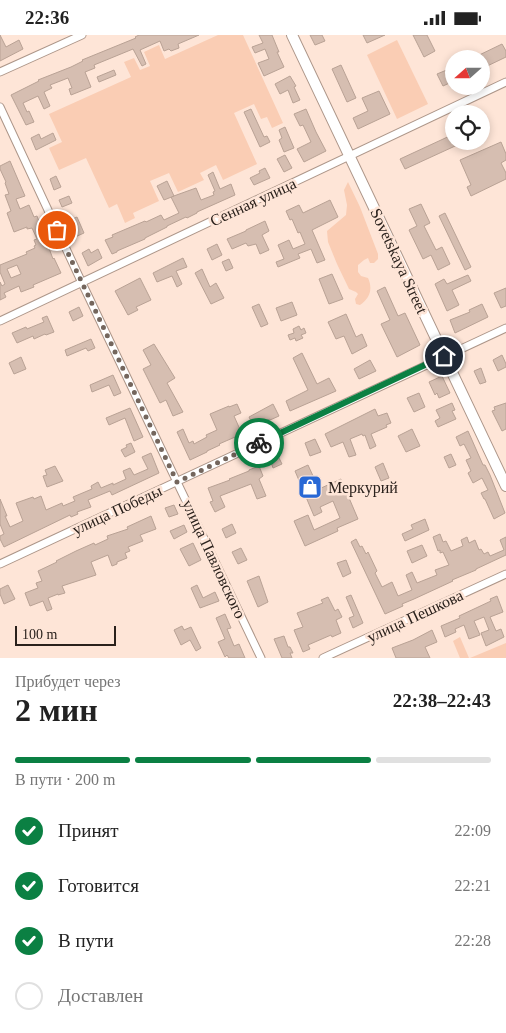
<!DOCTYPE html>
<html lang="ru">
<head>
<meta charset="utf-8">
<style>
  :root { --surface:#fff; --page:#f2f2f2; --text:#222; --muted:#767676; --line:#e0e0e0; --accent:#0b8043 }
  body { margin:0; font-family:Georgia,serif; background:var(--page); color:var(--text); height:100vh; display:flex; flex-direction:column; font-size:19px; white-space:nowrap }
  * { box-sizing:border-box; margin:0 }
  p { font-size:16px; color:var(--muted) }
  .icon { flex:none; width:28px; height:28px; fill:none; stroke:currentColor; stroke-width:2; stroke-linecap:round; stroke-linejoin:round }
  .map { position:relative; height:623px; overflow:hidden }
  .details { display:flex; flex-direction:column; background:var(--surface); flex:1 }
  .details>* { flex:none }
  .needle { width:32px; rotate:249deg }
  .tools { position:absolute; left:445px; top:15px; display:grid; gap:10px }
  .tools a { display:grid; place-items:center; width:45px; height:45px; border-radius:50%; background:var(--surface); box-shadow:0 2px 8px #0003; font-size:25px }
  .scale { position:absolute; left:15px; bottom:12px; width:101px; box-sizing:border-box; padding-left:5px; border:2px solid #2a211c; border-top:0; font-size:14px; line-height:18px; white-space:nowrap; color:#2a211c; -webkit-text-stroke:4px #fee5d7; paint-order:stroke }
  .pin { position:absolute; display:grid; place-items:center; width:42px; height:42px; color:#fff; margin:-21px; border:2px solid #fff; border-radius:50%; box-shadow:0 1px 5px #0007 }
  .courier { position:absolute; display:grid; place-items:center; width:50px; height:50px; margin:-25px; border:4px solid #0b8043; border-radius:50%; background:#fff; color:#222; box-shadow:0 1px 6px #0007 }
  .head em { font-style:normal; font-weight:600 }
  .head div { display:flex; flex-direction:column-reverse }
  .head { display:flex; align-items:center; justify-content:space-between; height:85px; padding:0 15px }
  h1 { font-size:32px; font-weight:600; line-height:38px }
  .bar { display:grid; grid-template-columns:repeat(4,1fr); gap:8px 5px; align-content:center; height:60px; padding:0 15px }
  .bar i { height:6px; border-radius:4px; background:var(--line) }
  .bar .selected { background:var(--accent) }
  .bar p { grid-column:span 4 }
  ol { padding:0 15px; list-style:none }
  li { display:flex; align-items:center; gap:15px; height:55px }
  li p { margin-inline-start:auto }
  li .icon { padding:5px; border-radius:50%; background:var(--accent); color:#fff; stroke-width:4 }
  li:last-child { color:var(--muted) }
  li i { width:28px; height:28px; border:2px solid var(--line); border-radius:50% }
  .status { display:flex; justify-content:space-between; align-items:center; height:35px; padding:0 25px; background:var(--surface); direction:ltr }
  .status svg { height:14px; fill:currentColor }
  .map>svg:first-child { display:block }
  .green { fill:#facdb4 }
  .building { fill:#d6beb1; stroke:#b9a295; fill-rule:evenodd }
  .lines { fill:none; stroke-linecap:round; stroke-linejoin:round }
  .street-casing { stroke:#ad9689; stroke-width:9 }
  .secondary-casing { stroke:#ad9689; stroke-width:12 }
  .street { stroke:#fff; stroke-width:7 }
  .secondary { stroke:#fff; stroke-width:10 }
  .done { stroke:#74665d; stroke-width:5; stroke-dasharray:0 9 }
  .route { stroke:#0b8043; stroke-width:6 }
  .labels { text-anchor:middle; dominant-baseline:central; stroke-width:5; stroke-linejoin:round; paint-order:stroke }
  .street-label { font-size:16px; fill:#2a211c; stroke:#fee5d7 }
  .poi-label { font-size:16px; fill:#2a211c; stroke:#fee5d7; text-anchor:start }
</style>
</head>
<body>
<div class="status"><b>22:36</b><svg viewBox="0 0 49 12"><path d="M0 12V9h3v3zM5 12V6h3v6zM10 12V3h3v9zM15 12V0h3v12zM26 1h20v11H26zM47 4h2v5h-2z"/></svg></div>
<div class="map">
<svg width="506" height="623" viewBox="0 0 506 623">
  <rect width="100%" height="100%" fill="#fee5d7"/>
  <g class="green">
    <polygon points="218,0 243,0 283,88 272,93 267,82 261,84 254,69 234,78 257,129 223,145 216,130 200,138 204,145 178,157 169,138 150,146 159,166 133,178 135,183 125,188 117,169 109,173 86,123 59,135 49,113 62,107 49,79 131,42 124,27 134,23 140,35 150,31 144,17 159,10 165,24"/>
    <polygon points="397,5 428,69 397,84 367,20"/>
    <path d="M348 147 360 172 378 219V224L374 228H370L368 223 364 225 358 230V237L361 241 368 243C373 254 370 263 360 270L356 269 355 264 358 259 356 257 349 254 337 229 328 207 327 196 346 180 347 170 344 155Z"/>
    <polygon points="460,602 469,623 460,623 453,606"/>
    <polygon points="506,608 506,623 470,623"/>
  </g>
  <g class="building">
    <polygon points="0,0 6,12 19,5 23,14 0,26"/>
    <polygon points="139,0 199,0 178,9 179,13 171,16 169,14 164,16 160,6 140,15 146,29 142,31 133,14 94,30 95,33 85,37 91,52 71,60 69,54 72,53 68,43 50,50 52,53 44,57 50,71 44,74 38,61 23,68 27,77 29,76 34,87 26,90 11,60 39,46 38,45 71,32 83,26 82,25 136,3 135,2"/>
    <polygon points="259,0 272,0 279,17 277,17 284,32 264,41 258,28 269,24 265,14 255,18 252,12 263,8"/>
    <polygon points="310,0 322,0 325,6 315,10"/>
    <polygon points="363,0 385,0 367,8"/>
    <polygon points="413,0 427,0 435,16 424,22"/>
    <polygon points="502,9 506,16 506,22 481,34 481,24 471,24"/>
    <polygon points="341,30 356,63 347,67 332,34"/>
    <polygon points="454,32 454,46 443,51 437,39"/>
    <polygon points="114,35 116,40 99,47 97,42"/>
    <polygon points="290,41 296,51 294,52 300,65 293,68 288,55 280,59 275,49"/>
    <polygon points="379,56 390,79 358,94 353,83 368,76 362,63"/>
    <polygon points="251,74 264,102 267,101 270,107 260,112 244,77"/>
    <polygon points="306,74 316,97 326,116 304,127 297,114 311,107 303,90 300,91 294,79"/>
    <polygon points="285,92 294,113 284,117 279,105 282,103 279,95"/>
    <polygon points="53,98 56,105 36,115 31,103 39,99 41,104"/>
    <polygon points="454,99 454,106 466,106 405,134 400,124"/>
    <polygon points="501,107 506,119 506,125 501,128 506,138 506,144 471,161 467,152 471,150 460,125"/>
    <polygon points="285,120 292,133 284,137 277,124"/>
    <path d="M10 126 25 161 16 164 20 174 29 170 34 182 37 181 53 224 54 223 61 238 33 250 34 252 21 257 19 251 4 258 6 262 0 265V247L2 251 5 249 0 237V230L27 219 26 217 35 213 34 211 36 210 34 205 37 204 32 193 27 194V192L14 197 7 178 11 176 5 160 9 159 5 148 6 147 0 134V131ZM17 230 21 239 11 243 7 234Z"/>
    <polygon points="265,133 270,143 254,150 250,143 260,138 259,136"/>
    <polygon points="213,137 220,154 231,149 235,160 197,177 197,178 187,183 186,182 167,191 167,192 145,203 145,204 117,216 117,217 112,219 105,205 113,202 112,200 145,186 146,187 161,180 164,185 179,178 171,162 196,153 201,165 214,160 213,157 215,156 208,140"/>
    <polygon points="56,141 61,152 54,155 50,144"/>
    <polygon points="167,146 174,161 164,165 157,151"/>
    <polygon points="69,161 72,168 62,172 59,165"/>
    <polygon points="330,165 338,182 312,195 325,225 317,228 311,214 298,219 300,223 278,232 276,227 284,224 278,210 289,205 293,214 305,209 300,197 298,198 292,184 290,185 286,176 299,170 303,178"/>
    <polygon points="421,169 430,188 424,191 436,215 442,212 450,229 438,235 431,220 423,224 409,195 417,191 409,174"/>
    <polygon points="445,178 471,232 465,235 439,181"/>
    <polygon points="77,182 84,198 75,202 68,186"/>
    <polygon points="265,186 269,196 262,200 269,215 260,219 256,209 248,211 246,208 232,214 227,204 246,196 246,195"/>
    <polygon points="217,209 222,220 212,225 207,214"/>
    <polygon points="89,214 91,218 98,214 102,223 88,231 82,218"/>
    <polygon points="183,223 187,232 176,236 182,249 177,252 172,241 157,247 153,238"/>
    <polygon points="229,224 233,233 226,236 222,227"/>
    <polygon points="202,234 210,252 216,248 224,263 211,269 195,238"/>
    <polygon points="332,239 343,264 329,269 319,244"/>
    <polygon points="468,240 471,246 452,255 459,270 447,276 435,249 444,244 447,249"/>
    <polygon points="140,243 151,265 136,272 138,275 128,280 115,256"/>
    <polygon points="385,252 398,281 405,278 420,310 397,322 381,289 390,285 377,256"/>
    <polygon points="506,253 506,271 501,273 494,258"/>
    <polygon points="292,267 297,280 281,286 276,273"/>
    <polygon points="259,269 268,289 261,292 252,272"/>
    <polygon points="482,269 488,282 455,298 450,285 470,277 469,275"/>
    <polygon points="79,272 83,281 73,286 69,277"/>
    <polygon points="346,279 356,302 362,299 367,311 352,319 344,301 336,304 328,287"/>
    <polygon points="47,281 54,297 46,300 45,299 34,304 33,301 17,308 12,298 26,292 27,294 44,287 42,283"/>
    <polygon points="299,291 301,295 304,293 306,298 301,300 303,303 296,306 295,303 290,305 288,300 294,298 293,294"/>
    <polygon points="91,304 95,313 88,316 86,313 67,321 65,315"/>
    <polygon points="154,309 175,343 167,348 183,377 173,381 166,365 160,368 143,334 151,330 143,315"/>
    <polygon points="302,318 317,349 329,343 336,356 290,376 286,366 308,355 293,323"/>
    <polygon points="502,320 506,329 506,332 498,336 493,325"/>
    <polygon points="21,322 26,334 14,339 9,328"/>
    <polygon points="370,325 376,336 359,344 354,334"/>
    <polygon points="481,333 486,347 480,349 474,336"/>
    <polygon points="113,340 121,358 114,361 109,350 92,357 90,350"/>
    <polygon points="442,341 450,358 439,363 437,358 435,360 429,347"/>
    <polygon points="419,358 425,372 414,377 407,363"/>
    <polygon points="452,368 455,375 452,376 456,384 438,392 435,386 440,383 436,375"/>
    <polygon points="506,368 506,394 502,396 492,376 495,375 494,372"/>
    <polygon points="237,369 241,378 234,381 242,399 219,409 220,410 207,416 207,417 190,425 177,397 183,394 189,408 193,406 194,409 207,402 206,400 217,395 210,379 229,371 229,372"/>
    <polygon points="273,369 279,381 270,385 270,384 254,392 249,382"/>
    <polygon points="130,373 143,402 134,406 125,383 109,390 106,383"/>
    <polygon points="375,374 378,381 387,378 391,388 386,390 387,392 371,399 376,411 370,414 365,400 363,401 362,399 350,404 356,420 349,422 343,407 331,412 325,399"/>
    <polygon points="412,394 420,411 406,417 398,401"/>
    <polygon points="468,396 483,430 485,430 490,440 505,478 494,484 485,464 484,464 481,458 488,455 482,443 473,448 468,438 471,436 466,425 471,423 464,409 460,411 456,402"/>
    <polygon points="315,404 321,417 310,421 305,408"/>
    <polygon points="131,408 135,417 125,422 121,415 127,412 126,410"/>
    <polygon points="151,418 159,438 112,460 110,456 88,465 91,472 77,477 78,479 71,482 70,480 4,512 0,504 0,501 4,499 0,489 0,464 7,481 5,481 10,492 23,486 16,468 33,462 34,464 41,461 46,475 62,468 63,471 75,466 73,462 92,454 91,451 98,447 101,453 113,448 113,450 126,444 123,436 130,433 134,440 148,434 142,422"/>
    <polygon points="451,419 456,430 449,433 444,422"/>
    <polygon points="278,421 282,429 273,433 270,424"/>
    <polygon points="383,428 389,443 381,446 375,432"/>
    <polygon points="308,430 319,454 341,444 358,484 337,493 338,496 305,511 294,486 308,480 314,495 340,483 333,466 320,472 322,477 314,481 295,436"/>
    <polygon points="55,431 63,446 47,452 43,441 47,440 45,435"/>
    <polygon points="259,431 263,441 259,444 266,461 257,464 251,449 220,461 225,472 215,477 210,467 213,466 208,453 230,445 229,444 249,436 249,435"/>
    <polygon points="174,470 178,479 169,482 165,473"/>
    <polygon points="151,481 156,494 140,500 143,506 128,512 130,516 125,518 127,523 117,527 117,529 112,531 108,520 91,527 96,540 62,551 65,558 58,560 58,559 48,563 52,574 47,576 43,566 30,571 25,558 38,553 36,548 42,546 38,536 57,527 56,526 76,516 94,508 95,510 108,504 107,501 128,494 127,492"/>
    <polygon points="425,484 429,495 405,506 402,499 413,494 411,490"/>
    <polygon points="232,489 236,498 226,503 222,494"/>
    <polygon points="184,490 187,497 174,504 170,496"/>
    <polygon points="440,499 443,507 446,506 451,516 463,511 461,505 467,502 469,508 475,505 479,515 481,514 484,519 488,517 490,521 504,515 500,505 506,502 506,520 476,534 476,535 452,545 453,546 414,564 402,569 403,571 385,579 351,507 356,504 360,512 362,511 366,519 368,517 377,536 375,538 382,552 392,547 398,561 412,555 406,540 412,537 417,548 437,540 435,535 449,530 443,517 440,518 440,515 438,516 433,502"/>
    <polygon points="193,508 201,525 189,531 180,514"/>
    <polygon points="422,510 427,521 412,528 407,516"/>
    <polygon points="241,513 247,525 238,529 232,517"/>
    <polygon points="346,525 351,538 343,542 337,528"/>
    <polygon points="259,541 268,567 258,572 247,546"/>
    <polygon points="8,550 15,564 4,569 0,559 0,554"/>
    <polygon points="197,550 203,563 215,557 219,566 200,573 191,553"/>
    <polygon points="351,560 363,588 353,593 349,583 354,581 346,562"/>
    <polygon points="497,561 503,577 490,582 496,596 501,594 504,602 486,611 481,598 489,595 484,582 474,586 480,600 469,604 464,590 455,594 456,597 445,602 441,591 460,583 459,581 491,566 490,564"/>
    <polygon points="328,562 335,576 338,574 342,582 336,585 341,598 332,602 331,600 308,610 310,614 303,617 294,595 303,592 297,578 323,568 321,565"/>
    <polygon points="225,579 231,593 227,594 234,611 239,609 245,623 229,623 227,620 225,622 218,607 225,604 216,583"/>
    <polygon points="182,591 184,595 191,592 201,613 196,616 190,605 181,610 174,595"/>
    <polygon points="432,595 437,607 425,612 430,623 396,623 392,613 413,605"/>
    <polygon points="284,601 288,612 290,612 293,618 290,618 292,623 282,623 274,604"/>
  </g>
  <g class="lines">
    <g class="street-casing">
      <g id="street">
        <polyline points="0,37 82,0"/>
        <polyline points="0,72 82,248 261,623"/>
        <polyline points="0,286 506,47"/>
        <polyline points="0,529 506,293"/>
        <polyline points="323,623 506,539"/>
      </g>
    </g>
    <g class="secondary-casing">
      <polyline id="secondary" points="292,0 506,451"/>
    </g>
    <use href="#street" class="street"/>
    <use href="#secondary" class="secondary"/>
  </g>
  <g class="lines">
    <polyline class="done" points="57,195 177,447 259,408"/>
    <polyline class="route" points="259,408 444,321"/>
  </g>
  <defs>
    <g id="shop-square" transform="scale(1.25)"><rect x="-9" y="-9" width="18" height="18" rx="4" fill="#2868d5" stroke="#fee5d7"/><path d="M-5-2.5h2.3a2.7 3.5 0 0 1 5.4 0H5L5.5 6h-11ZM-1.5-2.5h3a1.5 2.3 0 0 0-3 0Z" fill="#fff"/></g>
  </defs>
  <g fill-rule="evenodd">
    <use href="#shop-square" x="310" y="452"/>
  </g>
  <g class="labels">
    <g class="street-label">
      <text transform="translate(253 167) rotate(-25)">Сенная улица</text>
      <text transform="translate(399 226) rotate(65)">Sovetskaya Street</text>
      <text transform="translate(117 475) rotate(-25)">улица Победы</text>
      <text transform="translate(214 524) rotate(65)">улица Павловского</text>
      <text transform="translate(415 581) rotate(-25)">улица Пешкова</text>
    </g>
    <g class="poi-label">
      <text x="328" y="452">Меркурий</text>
    </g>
  </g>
</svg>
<div class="tools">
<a><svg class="needle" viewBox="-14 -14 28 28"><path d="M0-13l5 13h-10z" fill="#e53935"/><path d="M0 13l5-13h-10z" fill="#767676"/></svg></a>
<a><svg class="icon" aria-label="locate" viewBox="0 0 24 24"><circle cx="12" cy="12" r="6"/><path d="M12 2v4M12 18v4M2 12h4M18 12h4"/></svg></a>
</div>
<div class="scale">100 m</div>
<div class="pin" style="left:57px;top:195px;background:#ea580c"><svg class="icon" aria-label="bag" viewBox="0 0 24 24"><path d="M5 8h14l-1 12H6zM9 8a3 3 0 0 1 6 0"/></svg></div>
<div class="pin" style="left:444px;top:321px;background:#1f2937"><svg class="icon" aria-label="home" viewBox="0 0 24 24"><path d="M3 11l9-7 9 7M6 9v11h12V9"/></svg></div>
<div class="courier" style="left:259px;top:408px"><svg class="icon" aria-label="bike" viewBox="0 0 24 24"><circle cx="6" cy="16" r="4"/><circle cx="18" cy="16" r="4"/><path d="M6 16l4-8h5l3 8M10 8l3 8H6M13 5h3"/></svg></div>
</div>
<section class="details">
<div class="head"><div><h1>2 мин</h1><p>Прибудет через</p></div><em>22:38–22:43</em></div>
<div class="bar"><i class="selected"></i><i class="selected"></i><i class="selected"></i><i></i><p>В пути · 200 m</p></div>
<ol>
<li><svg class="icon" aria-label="check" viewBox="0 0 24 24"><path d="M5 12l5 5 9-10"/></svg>Принят<p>22:09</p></li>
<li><svg class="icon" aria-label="check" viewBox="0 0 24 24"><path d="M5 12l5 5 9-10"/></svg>Готовится<p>22:21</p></li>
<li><svg class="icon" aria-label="check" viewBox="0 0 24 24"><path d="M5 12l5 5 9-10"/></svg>В пути<p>22:28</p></li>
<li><i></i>Доставлен</li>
</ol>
</section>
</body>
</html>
